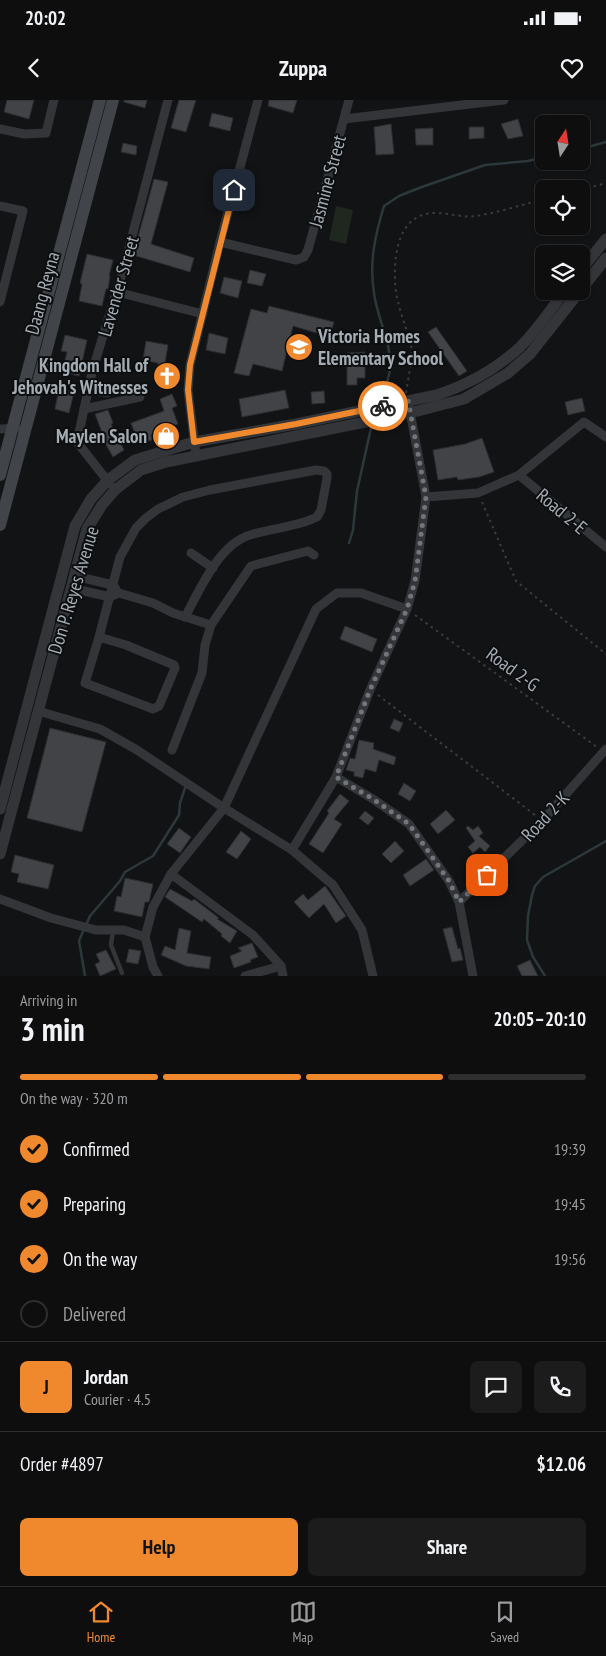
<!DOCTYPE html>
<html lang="en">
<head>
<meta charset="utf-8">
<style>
  :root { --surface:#0e0e0f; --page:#1c1c1d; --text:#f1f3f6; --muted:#9b9c9e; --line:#2e2e2f; --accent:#f0892e }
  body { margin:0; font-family:"PT Sans Narrow",sans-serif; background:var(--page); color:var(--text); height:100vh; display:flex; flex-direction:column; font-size:19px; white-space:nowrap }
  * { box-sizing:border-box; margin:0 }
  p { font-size:16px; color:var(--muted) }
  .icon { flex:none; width:28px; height:28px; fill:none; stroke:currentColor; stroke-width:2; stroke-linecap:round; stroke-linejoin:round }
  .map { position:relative; height:876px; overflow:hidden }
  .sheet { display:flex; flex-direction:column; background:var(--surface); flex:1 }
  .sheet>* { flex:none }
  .needle { width:32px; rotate:12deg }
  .controls { position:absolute; left:535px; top:15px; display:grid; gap:10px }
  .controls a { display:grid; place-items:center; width:55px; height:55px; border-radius:8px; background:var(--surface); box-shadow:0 1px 4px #0004,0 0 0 1px var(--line); font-size:25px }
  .pin { position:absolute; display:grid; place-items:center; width:42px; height:42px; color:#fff; margin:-21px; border-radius:10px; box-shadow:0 2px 8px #0006 }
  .courier { position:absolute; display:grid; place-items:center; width:50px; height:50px; margin:-25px; border:4px solid #f0892e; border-radius:50%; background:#fff; color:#222; box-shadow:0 1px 6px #0007 }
  .head em { font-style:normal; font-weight:700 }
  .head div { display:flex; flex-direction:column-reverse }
  .head { display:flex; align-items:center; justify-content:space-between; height:85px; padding:0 20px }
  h1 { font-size:32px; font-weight:700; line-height:38px }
  .bar { display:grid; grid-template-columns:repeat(4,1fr); gap:8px 5px; align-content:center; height:60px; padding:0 20px }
  .bar i { height:6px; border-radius:4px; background:var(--line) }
  .bar .on { background:var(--accent) }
  .bar p { grid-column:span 4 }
  .line { display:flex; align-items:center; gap:12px; padding:0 20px; border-top:1px solid var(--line) }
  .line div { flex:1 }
  .round { display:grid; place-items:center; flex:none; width:52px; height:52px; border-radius:8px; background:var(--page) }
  ol { padding:0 20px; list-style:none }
  li { display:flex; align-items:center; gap:15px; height:55px }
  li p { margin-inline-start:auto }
  li .icon { padding:5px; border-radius:50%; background:var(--accent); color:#111; stroke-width:4 }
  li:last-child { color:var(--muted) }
  li i { width:28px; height:28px; border:2px solid var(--line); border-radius:50% }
  .button { display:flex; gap:10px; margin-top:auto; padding:10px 20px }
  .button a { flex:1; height:58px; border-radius:8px; background:var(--accent); color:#111; font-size:20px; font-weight:700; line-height:58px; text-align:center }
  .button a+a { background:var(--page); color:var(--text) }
  .status { display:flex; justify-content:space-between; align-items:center; height:35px; padding:0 25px; background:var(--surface); direction:ltr }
  .status svg { height:14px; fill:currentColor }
  header { display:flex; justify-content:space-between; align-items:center; height:65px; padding:0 20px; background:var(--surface); font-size:22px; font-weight:700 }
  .tabs { display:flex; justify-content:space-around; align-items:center; height:70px; border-top:1px solid var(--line); background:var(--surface); font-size:14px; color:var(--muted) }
  .tabs a { display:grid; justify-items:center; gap:2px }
  .tabs .on { color:var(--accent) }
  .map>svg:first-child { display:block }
  .grass { fill:#1f271f }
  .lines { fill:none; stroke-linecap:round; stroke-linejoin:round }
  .stream { stroke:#2c383c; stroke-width:2.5 }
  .building { fill:#414347; stroke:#2c2d30 }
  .path { stroke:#393c40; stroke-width:2; stroke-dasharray:2.5 4; stroke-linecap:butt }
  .service { stroke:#333539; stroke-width:4.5 }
  .minor { stroke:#333539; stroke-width:9 }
  .tertiary { stroke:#333539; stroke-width:11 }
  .secondary { stroke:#414549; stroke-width:12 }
  .done { stroke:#71767c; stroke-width:5; stroke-dasharray:0 9 }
  .route { stroke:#f0892e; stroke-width:6 }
  .labels { text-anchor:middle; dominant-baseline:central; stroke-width:4; stroke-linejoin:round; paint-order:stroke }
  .street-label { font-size:19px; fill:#a4acb4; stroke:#0d0e0f }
  .poi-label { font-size:19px; font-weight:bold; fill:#a4acb4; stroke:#0d0e0f; text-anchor:end }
</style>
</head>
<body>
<div class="status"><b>20:02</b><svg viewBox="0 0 49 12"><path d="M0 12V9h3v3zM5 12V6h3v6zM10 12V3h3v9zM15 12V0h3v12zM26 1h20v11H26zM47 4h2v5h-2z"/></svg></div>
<header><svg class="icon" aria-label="back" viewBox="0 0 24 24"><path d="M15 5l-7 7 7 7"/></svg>Zuppa<svg class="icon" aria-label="heart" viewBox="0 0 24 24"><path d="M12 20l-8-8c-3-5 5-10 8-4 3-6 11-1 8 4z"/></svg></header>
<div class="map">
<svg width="606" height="876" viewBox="0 0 606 876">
  <rect width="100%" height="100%" fill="#121314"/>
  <polygon class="grass" points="336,106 353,110 346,144 329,140"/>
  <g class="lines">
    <g class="stream">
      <polyline points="581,49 606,42"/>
      <path d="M379 302C383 292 389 280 390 269 392 243 377 218 374 193 369 163 375 135 384 106L399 96 419 88 485 65 528 61 544 57"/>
      <polyline points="349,443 353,430 357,391 371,328"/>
      <polyline points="86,825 90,816 120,781 125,772 153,756 179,715 180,703 185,688"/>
      <polyline points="84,829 79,841 85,876"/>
      <polyline points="545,876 533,857 527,840 528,816 532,795 535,786 543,777 606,741"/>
    </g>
  </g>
  <g class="building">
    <polygon points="7,0 34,0 29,19 4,12"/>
    <polygon points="124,0 147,0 145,8 124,2"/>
    <polygon points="179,0 196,0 186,32 171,28"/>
    <polygon points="269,0 297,0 293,13 268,6"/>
    <polygon points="212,13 233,18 230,31 209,26"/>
    <polygon points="518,19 523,36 508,39 501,24"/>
    <polygon points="391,24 394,54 376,55 374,27"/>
    <polygon points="469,27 484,27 484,38 469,39"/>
    <polygon points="433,28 433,45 416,45 415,29"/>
    <polygon points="123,43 137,46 136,55 121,52"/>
    <polygon points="154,79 168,82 151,144 194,158 190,172 133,155"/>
    <polygon points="87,154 113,160 109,176 110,176 108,189 106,189 102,206 79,201 82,184 80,183"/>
    <polygon points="250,170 266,174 262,186 247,183"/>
    <polygon points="224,177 242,181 238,198 220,193"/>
    <polygon points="269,206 334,222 330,237 293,226 282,271 253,264 249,276 234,273 251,209 267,213"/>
    <polygon points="436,227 467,271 459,276 428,232"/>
    <polygon points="209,233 228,238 225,254 206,250"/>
    <polygon points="65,235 87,240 79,276 62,272 67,252 61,251"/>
    <polygon points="146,241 168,245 164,269 179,271 177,285 155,282 158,263 143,260"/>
    <polygon points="365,252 365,278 357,278 357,285 347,285 347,253"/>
    <polygon points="96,281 112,284 109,297 93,295"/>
    <polygon points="59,289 74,292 69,313 55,309"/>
    <polygon points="285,290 289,308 242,317 239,299"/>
    <polygon points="324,291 325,303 312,304 311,292"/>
    <polygon points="172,294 177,306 172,308 178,324 151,335 152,340 139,344 131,323 164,311 160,299"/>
    <polygon points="582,298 585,311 568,315 565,302"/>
    <polygon points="108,310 113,323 111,324 124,350 113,357 105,343 106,343 95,314"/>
    <polygon points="482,338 494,372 479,377 458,380 457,377 438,380 433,350 465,344"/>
    <polygon points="345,526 377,539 372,552 340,539"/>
    <polygon points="394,619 403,623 399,632 390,628"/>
    <polygon points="50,628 106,642 82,732 27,718"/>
    <polygon points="359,640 374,643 373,649 396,657 394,665 379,660 376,672 365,669 363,678 354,676 354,672 346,670 350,658 355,659"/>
    <polygon points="404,683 416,691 410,701 398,694"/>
    <polygon points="340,694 349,701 334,719 342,724 323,753 309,744 329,713 327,711"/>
    <polygon points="446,710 455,720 438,734 430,724"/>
    <polygon points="365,711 374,718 368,725 359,718"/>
    <polygon points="468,726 473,730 478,726 483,733 479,736 490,746 485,752 480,747 473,753 468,747 475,741 466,728"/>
    <polygon points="179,728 191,737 180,753 167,744"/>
    <polygon points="241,731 251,739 237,759 226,752"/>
    <polygon points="395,741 404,751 391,763 382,754"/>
    <polygon points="15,755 54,765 48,789 17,782 19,774 11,772"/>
    <polygon points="426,759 434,770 410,786 403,775"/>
    <polygon points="125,778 153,784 149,802 145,802 142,817 114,811 117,796 121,797"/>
    <polygon points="325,786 346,816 336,823 324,804 309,818 294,802 303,794 308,800"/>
    <polygon points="170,789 192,801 194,799 219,818 217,819 237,831 230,843 221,836 222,834 204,819 202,822 165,797"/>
    <polygon points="452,827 458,849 460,848 463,860 452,862 443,829"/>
    <polygon points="179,828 191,831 187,853 211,857 209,869 186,866 161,855 165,846 175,850"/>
    <polygon points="252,843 258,857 250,860 251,862 234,868 230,856 242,851 238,848"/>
    <polygon points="129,849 141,851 138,864 126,862"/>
    <polygon points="106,850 116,869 100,876 95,864 100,862 96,854"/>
    <polygon points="530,860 538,876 522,876 517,866"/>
  </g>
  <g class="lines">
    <g class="path">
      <polyline points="581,90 606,83"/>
      <path d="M406 293 412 256V250C407 227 395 203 395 179 394 151 400 113 435 113 449 113 463 118 477 116 499 112 522 105 544 99"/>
      <polyline points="482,402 516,481 606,554"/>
      <polyline points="415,515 597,647"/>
      <polyline points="378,595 535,715"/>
    </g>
    <polyline class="service" points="113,830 111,845 122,873"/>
    <g class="minor">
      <polyline points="344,19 504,0"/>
      <polyline points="0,29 24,34 46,33 54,0"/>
      <polyline points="0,106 23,111 0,202"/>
      <polyline points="220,142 296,160 304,157 308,150 349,0"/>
      <polyline points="117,192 203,214"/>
      <polyline points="84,309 140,297"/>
      <polyline points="0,329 17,328"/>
      <polyline points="196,355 188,290 190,265 220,142 258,0"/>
      <polyline points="519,375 606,447"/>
      <polyline points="110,384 77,342 92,272 122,174 168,0"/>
      <polyline points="426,397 478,393 519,375 584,322 606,337"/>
      <polyline points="191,453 213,468"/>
      <polyline points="75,476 113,485 116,489"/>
      <polyline points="71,488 110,497 119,493 153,503 173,513 211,525"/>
      <path d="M99 537 126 545 174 565 175 568 159 606 153 609 148 607 85 583 99 537 120 457 136 428 146 418 158 409 183 397 210 390 316 370 324 371 327 374V378L321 410 317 417C297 427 272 428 250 435 218 445 200 490 185 517"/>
      <polyline points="38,611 100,629 137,650 224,708 292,750 333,785 362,830 373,876"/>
      <polyline points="172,650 202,573 205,545 211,525 251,466 308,451 314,455"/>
      <polyline points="336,677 373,699 409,724 449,781 459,802 473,876"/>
      <polyline points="292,750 336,677 370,590 407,509 415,481 426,397 408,301"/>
      <polyline points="171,774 253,835 281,866 283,876"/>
      <polyline points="0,799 51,818 96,830 124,830 145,837"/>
      <polyline points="459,802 543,720 606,649"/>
      <polyline points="158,876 153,867 145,837 153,807 171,774 224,708 316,509 337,493 361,493 407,509"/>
      <polyline points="245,876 281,866"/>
    </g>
    <g class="tertiary">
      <polyline points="581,170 606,139"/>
      <polyline points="581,190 606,158"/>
      <path d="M0 709 75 426 91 399 108 380 135 360 194 342 296 324 437 295C467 285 495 270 519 248 536 232 550 210 565 191"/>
      <polyline points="0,754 87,429 102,405 115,390 141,370 166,362 410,313 464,299 508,273 530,254 580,191"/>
    </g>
    <g class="secondary">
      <polyline points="0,375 100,0"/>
      <polyline points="0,425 113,0"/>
    </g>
  </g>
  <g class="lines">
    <polyline class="done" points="383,306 408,300 426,397 415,481 407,509 370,590 336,677 373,699 409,724 449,781 459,802 487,775"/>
    <polyline class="route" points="234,90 190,265 188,290 194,342 296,324 383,306"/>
  </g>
  <defs>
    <g id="school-disc" transform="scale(1.4375)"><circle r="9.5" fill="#f0892e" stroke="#0d0e0f"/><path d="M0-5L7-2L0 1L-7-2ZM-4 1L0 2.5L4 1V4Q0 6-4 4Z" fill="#fff"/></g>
    <g id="church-disc" transform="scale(1.4375)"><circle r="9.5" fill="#f0892e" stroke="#0d0e0f"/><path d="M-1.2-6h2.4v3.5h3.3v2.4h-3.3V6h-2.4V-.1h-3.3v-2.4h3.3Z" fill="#fff"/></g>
    <g id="shop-disc" transform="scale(1.4375)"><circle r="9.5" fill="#f0892e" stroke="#0d0e0f"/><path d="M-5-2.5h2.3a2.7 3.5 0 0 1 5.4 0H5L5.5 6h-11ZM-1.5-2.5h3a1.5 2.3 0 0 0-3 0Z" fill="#fff"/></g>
  </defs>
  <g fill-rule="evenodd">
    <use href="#school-disc" x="299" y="247"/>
    <use href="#church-disc" x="167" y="276"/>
    <use href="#shop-disc" x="166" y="336"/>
  </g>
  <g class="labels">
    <g class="street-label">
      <text transform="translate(327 81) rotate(-75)">Jasmine Street</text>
      <text transform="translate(118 186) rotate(-74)">Lavender Street</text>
      <text transform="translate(42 193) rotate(-75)">Daang Reyna</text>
      <text transform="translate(562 411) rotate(40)">Road 2-E</text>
      <text transform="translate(73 490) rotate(-73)">Don P. Reyes Avenue</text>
      <text transform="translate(513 569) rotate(36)">Road 2-G</text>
      <text transform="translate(545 716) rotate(-47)">Road 2-K</text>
    </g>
    <g class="poi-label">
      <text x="318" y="236" text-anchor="start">Victoria Homes<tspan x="318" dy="22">Elementary School</tspan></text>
      <text x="148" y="265">Kingdom Hall of<tspan x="148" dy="22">Jehovah's Witnesses</tspan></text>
      <text x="147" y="336">Maylen Salon</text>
    </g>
  </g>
</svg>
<div class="controls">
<a><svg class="needle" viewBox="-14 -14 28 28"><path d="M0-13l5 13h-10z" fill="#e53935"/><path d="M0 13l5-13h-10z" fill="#9b9c9e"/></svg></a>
<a><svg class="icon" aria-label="locate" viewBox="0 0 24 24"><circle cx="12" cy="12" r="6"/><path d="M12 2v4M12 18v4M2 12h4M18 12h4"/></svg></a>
<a><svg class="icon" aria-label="layers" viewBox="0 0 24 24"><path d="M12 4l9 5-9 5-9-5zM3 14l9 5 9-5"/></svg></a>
</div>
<div class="pin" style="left:487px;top:775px;background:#ea580c"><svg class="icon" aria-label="bag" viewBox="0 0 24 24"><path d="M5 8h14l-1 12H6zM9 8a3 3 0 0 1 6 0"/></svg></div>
<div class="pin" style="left:234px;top:90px;background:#1f2937"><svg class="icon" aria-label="home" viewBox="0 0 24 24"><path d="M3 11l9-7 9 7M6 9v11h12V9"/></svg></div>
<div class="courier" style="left:383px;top:306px"><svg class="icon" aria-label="bike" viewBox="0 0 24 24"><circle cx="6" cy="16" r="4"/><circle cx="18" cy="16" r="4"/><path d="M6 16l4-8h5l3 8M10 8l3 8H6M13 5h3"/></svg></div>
</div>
<section class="sheet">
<div class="head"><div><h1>3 min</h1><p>Arriving in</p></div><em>20:05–20:10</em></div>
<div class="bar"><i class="on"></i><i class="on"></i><i class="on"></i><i></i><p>On the way · 320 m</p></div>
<ol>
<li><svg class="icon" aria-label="check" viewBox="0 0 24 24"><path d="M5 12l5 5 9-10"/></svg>Confirmed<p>19:39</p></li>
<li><svg class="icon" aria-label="check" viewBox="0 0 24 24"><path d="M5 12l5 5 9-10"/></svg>Preparing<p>19:45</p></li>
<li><svg class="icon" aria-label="check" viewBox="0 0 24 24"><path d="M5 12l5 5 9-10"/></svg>On the way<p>19:56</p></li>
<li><i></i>Delivered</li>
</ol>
<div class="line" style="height:90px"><b class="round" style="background:var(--accent);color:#111">J</b><div><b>Jordan</b><p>Courier · 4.5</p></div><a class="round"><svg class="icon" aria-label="chat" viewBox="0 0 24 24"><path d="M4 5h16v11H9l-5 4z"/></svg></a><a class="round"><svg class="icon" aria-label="phone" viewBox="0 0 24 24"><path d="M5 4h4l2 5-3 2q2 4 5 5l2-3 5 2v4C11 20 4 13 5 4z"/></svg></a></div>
<div class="line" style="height:65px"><div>Order #4897</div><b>$12.06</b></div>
<div class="button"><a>Help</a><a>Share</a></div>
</section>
<nav class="tabs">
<a class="on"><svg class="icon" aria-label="home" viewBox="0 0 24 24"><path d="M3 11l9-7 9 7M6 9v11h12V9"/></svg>Home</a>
<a><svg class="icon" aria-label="map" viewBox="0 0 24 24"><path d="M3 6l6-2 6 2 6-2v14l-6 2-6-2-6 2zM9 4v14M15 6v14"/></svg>Map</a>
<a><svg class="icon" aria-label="saved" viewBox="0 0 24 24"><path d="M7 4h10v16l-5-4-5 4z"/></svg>Saved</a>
</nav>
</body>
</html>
